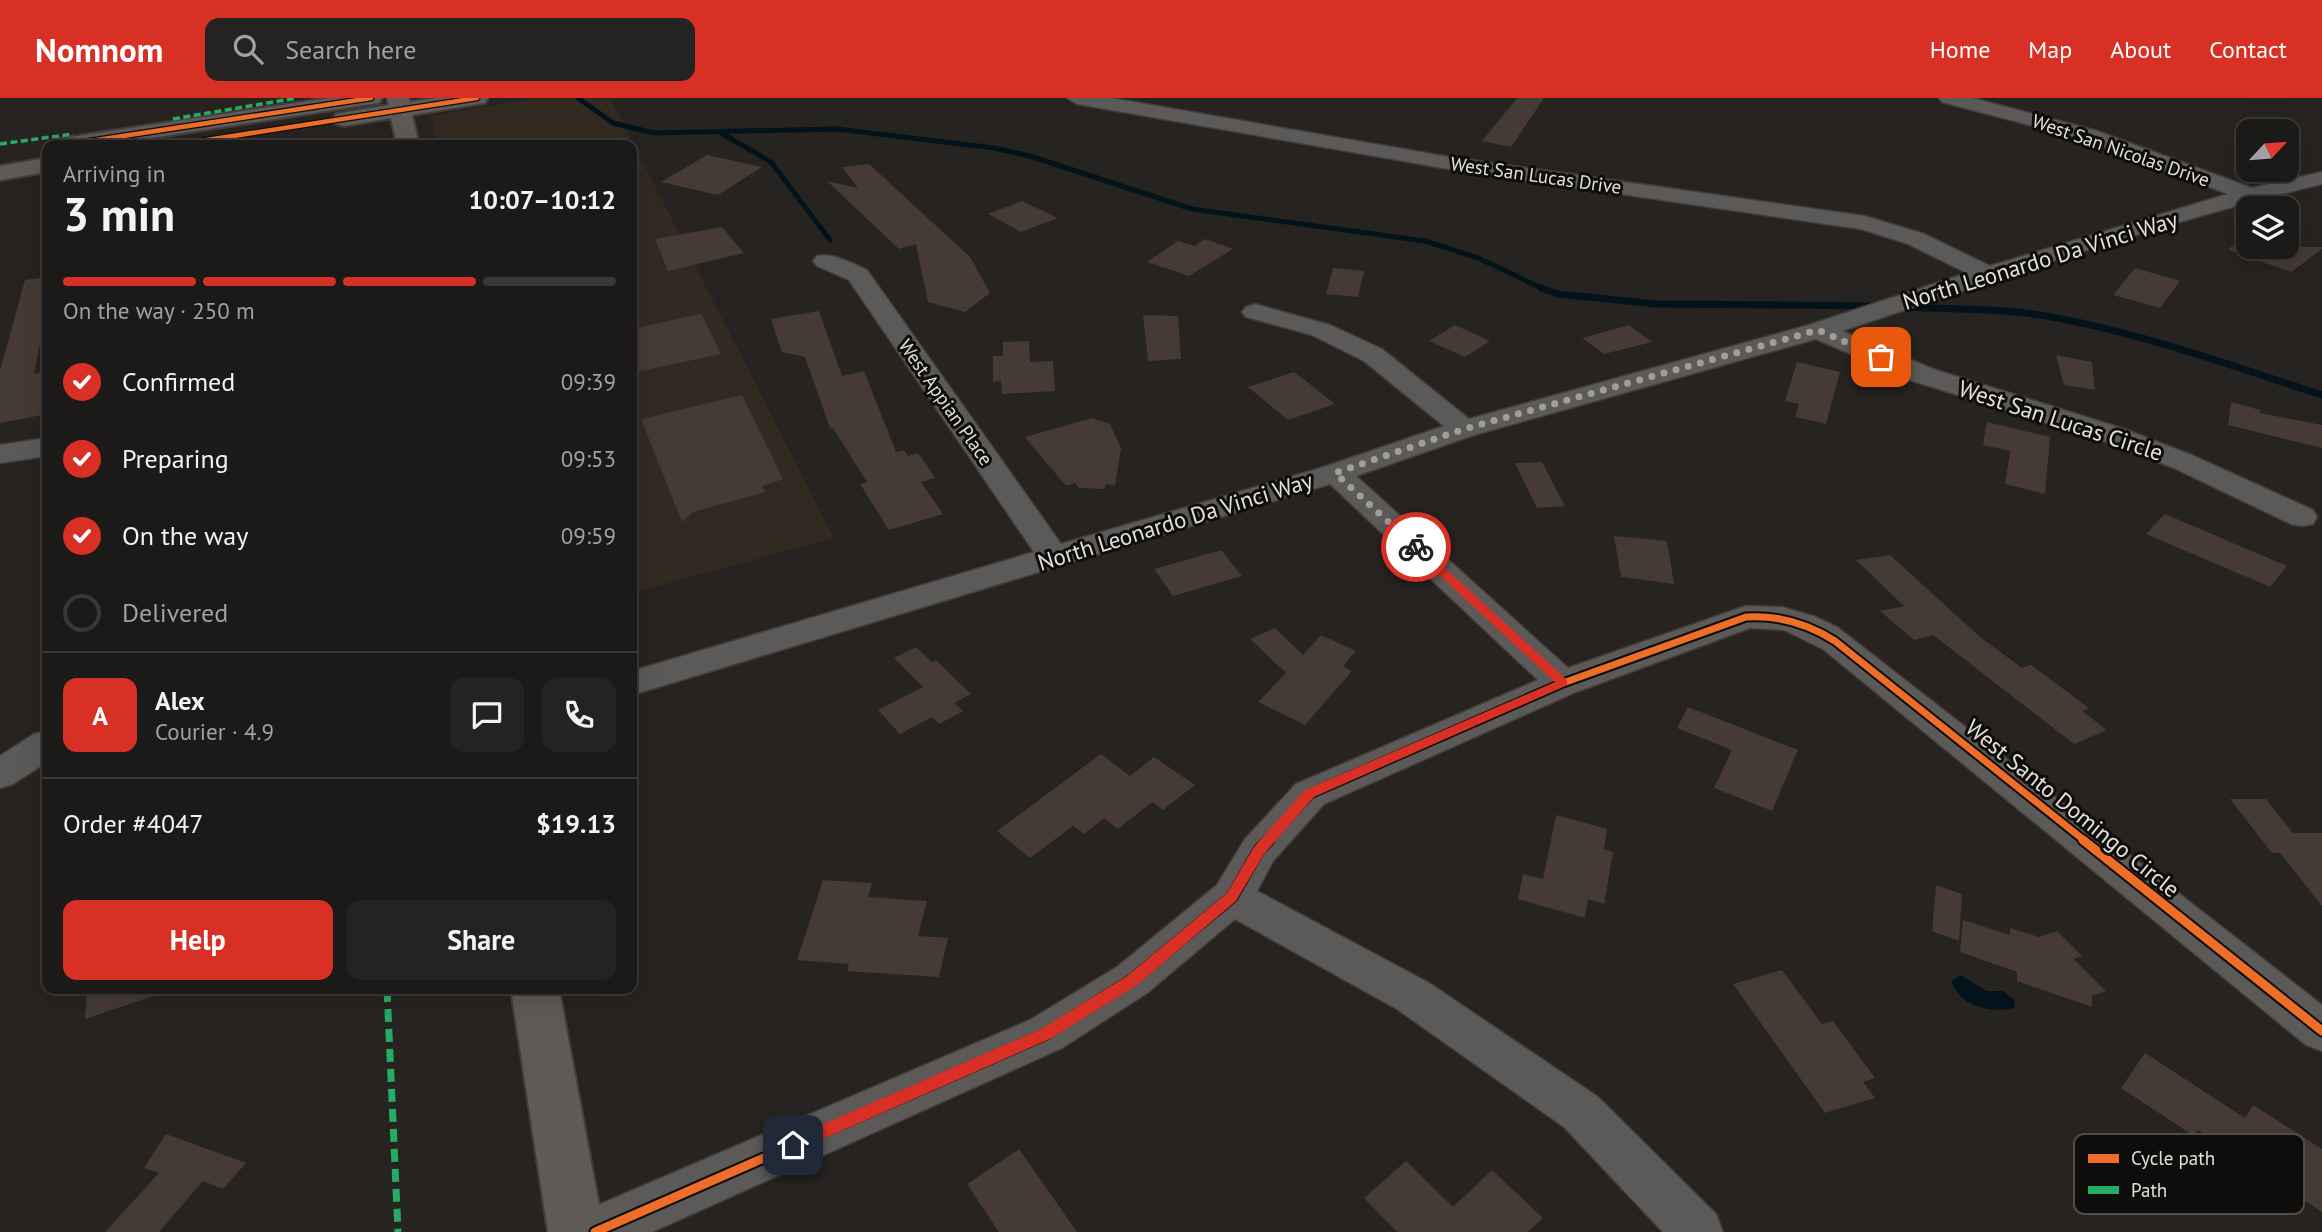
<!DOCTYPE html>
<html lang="en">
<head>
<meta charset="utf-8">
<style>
  :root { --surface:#1c1a18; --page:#252321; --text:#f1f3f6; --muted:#a0a1a2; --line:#3a3837; --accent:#d93025 }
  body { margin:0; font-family:"PT Sans",sans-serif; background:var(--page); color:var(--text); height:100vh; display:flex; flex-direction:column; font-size:26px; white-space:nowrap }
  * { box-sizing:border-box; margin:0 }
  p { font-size:23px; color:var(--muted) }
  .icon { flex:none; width:38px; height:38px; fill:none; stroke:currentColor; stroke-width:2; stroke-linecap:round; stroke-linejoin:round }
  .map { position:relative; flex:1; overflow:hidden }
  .details { position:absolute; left:42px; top:42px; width:595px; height:854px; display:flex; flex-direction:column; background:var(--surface); border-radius:14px; box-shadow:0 7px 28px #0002,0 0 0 2px var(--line) }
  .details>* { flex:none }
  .needle { width:46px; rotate:64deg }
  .buttons { position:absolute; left:2236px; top:21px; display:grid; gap:14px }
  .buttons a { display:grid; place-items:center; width:63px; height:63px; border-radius:14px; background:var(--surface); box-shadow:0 7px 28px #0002,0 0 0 2px var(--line); font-size:35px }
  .pin { position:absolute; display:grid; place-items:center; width:60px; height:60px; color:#fff; margin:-30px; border-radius:14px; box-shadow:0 4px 10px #0006 }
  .courier { position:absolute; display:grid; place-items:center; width:70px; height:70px; margin:-35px; border:5px solid #d93025; border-radius:50%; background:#fff; color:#222; box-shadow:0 2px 9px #0007 }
  .head em { font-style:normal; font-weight:700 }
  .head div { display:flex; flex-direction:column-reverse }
  .head { display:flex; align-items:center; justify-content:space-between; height:119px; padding:0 21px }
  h1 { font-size:46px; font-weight:700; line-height:52px }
  .bar { display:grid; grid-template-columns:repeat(4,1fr); gap:10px 7px; align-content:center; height:84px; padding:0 21px }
  .bar i { height:9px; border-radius:5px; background:var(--line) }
  .bar .current { background:var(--accent) }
  .bar p { grid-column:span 4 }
  .line { display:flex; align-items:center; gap:18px; padding:0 21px; border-top:2px solid var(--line) }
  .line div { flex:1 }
  .round { display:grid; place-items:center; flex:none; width:74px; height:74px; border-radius:14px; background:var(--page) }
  ol { padding:0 21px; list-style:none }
  li { display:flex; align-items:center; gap:21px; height:77px }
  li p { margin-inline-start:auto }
  li .icon { padding:7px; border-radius:50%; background:var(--accent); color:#fff; stroke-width:4 }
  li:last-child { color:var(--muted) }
  li i { width:38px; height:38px; border:4px solid var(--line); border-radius:50% }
  .action { display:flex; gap:14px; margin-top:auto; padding:14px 21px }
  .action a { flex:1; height:80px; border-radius:14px; background:var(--accent); color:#fff; font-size:28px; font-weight:700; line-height:80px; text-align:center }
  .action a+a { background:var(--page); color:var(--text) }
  header { display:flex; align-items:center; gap:42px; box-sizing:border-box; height:98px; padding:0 35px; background:var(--accent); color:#fff }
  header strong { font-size:33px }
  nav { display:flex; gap:38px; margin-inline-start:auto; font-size:24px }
  .search { width:490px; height:63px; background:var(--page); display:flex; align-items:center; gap:18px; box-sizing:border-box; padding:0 24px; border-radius:14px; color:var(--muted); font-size:26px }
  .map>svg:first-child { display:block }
  .built { fill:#322a21 }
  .water { fill:#03131b }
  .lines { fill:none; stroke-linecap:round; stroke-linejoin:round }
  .stream-far1 { stroke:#03131b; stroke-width:5 }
  .stream { stroke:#03131b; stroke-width:7 }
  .building { fill:#453a34 }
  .street-casing { stroke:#403d3b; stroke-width:3 }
  .primary-casing { stroke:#403d3b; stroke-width:4 }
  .street { fill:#5c5a59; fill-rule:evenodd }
  .primary { fill:#5d5a58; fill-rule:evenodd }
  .quiet-far1 { stroke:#26ab63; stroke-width:3.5; stroke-dasharray:7 3.5; stroke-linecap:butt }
  .quiet { stroke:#26ab63; stroke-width:7; stroke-dasharray:13 7; stroke-linecap:butt }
  .cycleway-far2-casing { stroke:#0f0d0b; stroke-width:7 }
  .cycleway-far1-casing { stroke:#0f0d0b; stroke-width:11 }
  .cycleway-casing { stroke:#0f0d0b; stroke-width:13 }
  .cycleway-far2 { stroke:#ee6e29; stroke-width:4.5 }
  .cycleway-far1 { stroke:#ee6e29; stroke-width:7 }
  .cycleway { stroke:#ee6e29; stroke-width:9 }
  .route { fill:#d93025 }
  .done { stroke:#a19e9a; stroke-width:7; stroke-dasharray:0 12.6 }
  .labels { text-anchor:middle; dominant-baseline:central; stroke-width:6; stroke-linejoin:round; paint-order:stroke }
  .far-street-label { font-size:19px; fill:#e3e0dc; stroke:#0f0d0b }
  .street-label { font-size:23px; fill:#e3e0dc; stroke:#0f0d0b }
  .key { fill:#0f0d0b; stroke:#4f4c4a; stroke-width:2 }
  .key-label { font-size:19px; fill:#e3e0dc }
</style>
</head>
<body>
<header>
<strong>Nomnom</strong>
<div class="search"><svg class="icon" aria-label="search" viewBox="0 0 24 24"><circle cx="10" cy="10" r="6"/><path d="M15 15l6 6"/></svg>Search here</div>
<nav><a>Home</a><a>Map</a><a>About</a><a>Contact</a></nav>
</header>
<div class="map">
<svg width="2322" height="1134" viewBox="0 0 2322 1134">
  <rect width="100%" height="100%" fill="#262320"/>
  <polygon class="built" points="538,0 610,0 834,440 632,495 632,47 437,47 431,18"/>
  <path class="water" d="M1960 877 1987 893H2003L2015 903 2014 910C1988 915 1961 909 1951 883Z"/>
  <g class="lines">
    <g class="stream-far1">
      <polyline points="578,0 613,25 654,35 837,31 994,50 1030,58 1192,111 1425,143 1478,160 1546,192"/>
      <polyline points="721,35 771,64 830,142"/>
    </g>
    <g class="stream">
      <polyline points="1541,190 1558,196 1658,206 1877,208"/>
      <path d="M1901 209C1947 211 1994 210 2040 217 2136 233 2229 267 2322 297"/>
    </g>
  </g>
  <g class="building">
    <polygon points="1517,0 1544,0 1511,49 1482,43"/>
    <polygon points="707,57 762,69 718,97 661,84"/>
    <polygon points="869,66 970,159 990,195 965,214 928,204 916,146 899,151 827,83 858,90 842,69"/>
    <polygon points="1022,103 1058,120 1021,134 988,116"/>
    <polygon points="722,129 744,155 668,173 655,141"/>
    <polygon points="1205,141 1233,151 1189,178 1147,164 1178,143 1194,148"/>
    <polygon points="2230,149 2322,149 2322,151 2291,174 2229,152"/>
    <polygon points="1333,170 1364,173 1358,199 1326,196"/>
    <polygon points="2135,170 2180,183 2160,210 2113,197"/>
    <polygon points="47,179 47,209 34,276 47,273 47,316 0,325 0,273 25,182"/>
    <polygon points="819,213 842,278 864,273 896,354 904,352 908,358 917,355 922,360 935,380 921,384 943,416 889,432 860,386 867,384 833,330 830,330 805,259 782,254 771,221"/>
    <polygon points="699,216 702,217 721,256 632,275 632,231"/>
    <polygon points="1143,217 1178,218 1181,261 1148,263"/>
    <polygon points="1455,227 1490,243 1465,259 1429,243"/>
    <polygon points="1629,227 1652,244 1604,256 1582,240"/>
    <polygon points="1029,243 1030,264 1053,263 1055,293 1002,296 1001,283 993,284 993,258 1003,258 1003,244"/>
    <polygon points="2056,257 2092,264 2095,292 2064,287"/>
    <polygon points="1797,264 1840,274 1826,326 1795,319 1799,306 1785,303"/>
    <polygon points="1294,274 1306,283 1335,306 1288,322 1248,289"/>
    <polygon points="742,297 783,381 762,388 765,394 693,414 682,424 641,321"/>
    <polygon points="2231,304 2260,312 2260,315 2322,327 2322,350 2228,327"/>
    <polygon points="1092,320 1110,326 1121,350 1115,387 1106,386 1105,391 1079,390 1075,385 1066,388 1025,339"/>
    <polygon points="1987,324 2050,339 2045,396 2005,386 2010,353 1983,347"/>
    <polygon points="1542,364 1565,408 1537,410 1515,365"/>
    <polygon points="2165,416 2287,468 2270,489 2146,436"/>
    <polygon points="1614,438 1667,443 1674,486 1621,479"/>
    <polygon points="1221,452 1242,478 1173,498 1154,471"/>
    <polygon points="1890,457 1980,539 2022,570 2031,567 2089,610 2082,613 2107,632 2074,646 1933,537 1914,542 1880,513 1904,508 1856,462"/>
    <polygon points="1275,530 1303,557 1321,537 1356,553 1343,568 1352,573 1305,627 1258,604 1286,575 1250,541"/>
    <polygon points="916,549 932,564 936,562 971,596 954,605 963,613 939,626 932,619 900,636 878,612 923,589 894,560"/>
    <polygon points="1688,609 1798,652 1772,713 1714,690 1732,652 1677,630"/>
    <polygon points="1101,656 1130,678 1154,659 1195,687 1163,712 1152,704 1118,731 1104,720 1084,736 1073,728 1030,760 997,733"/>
    <polygon points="2230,701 2266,701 2293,735 2322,735 2322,808 2280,755 2272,755"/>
    <polygon points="1556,717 1607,731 1604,751 1613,754 1604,806 1588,801 1585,820 1518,801 1523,776 1543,781"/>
    <polygon points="823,782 872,785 868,799 927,803 918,838 948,840 939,879 847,873 849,866 797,862"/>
    <polygon points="1936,787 1962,796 1959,843 1932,833"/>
    <polygon points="1963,822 2010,837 2010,830 2039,839 2057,833 2082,858 2074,861 2106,893 2092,898 2092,909 2017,883 2017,874 1960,854"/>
    <polygon points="1782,872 1822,926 1833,923 1875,980 1863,984 1875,1000 1825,1015 1733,886"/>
    <polygon points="87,891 162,891 162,895 85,921"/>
    <polygon points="2145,955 2245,1020 2253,1007 2322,1051 2322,1114 2198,1032 2194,1038 2121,990"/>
    <polygon points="166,1036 246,1065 223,1091 203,1083 159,1134 105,1134 159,1075 144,1070"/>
    <polygon points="1019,1051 1077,1134 999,1134 967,1086"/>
    <polygon points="1406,1063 1453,1109 1492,1072 1543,1120 1528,1134 1397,1134 1364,1100"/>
  </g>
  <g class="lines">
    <g class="street-casing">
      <g id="street">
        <path d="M1067 0H1111L1449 59 1865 118 1924 136 1990 168 2228 96 2083 41 1942 4 1939 0H1972L2097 33 2252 90 2322 74V86C2159 125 2000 180 1842 233L1933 271 2124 331 2194 358 2313 412 2317 419 2313 426 2302 428 2291 426 2174 370 2104 343 1913 283 1816 241 1474 337 1356 378 1568 570 1746 508 1782 509 1816 519 1837 529 2322 907V953L2306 947 1823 551 1784 532 1750 530 1576 594 1324 706 1273 763 1257 793 1429 885 1598 999 1716 1116 1723 1134H1663L1564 1029 1397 911 1235 821 1147 895 1062 950 652 1134H570L577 1116 1030 922 1117 869 1217 787 1245 741 1296 686 1538 582 1330 386 632 597V573L1034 454 849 182 817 168 813 163 817 158C833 154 851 165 867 172L1061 446 1324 369 1444 328 1364 263 1312 237 1246 219 1242 214 1246 209 1255 206 1330 227 1382 251 1469 321 1809 227 1967 175 1908 146 1861 131 1449 71 1077 6Z"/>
        <polygon points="47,340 47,358 0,365 0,347"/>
        <polygon points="47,633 47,664 13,686 0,690 0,658 34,636"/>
      </g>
    </g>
    <g class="primary-casing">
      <g id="primary">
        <polygon points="329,0 382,0 379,5 371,6 107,47 53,47 56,42 64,40"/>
        <polygon points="387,0 409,0 410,4 436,0 488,0 485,5 477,6 412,17 419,47 397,47 391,20 344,28 336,26 333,21 336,16 389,7"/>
        <polygon points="47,60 47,74 0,82 0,68"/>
        <polygon points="511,891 559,891 604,1134 548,1134"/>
      </g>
    </g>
    <use href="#street" class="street"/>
    <use href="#primary" class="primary"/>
    <g class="quiet-far1">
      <polyline points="173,21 297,0"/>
      <polyline points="0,46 73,36"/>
    </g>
    <polyline class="quiet" points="387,891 398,1134"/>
    <g class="cycleway-far2-casing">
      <g id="cycleway-far2">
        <polyline points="64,47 371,0"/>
        <polyline points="175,47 477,0"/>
      </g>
    </g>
    <g class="cycleway-far1-casing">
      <path id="cycleway-far1" d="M1267 743 1310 696 1563 585 1746 519C1779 517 1807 525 1835 543L2085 743"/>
    </g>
    <g class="cycleway-casing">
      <g id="cycleway">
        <polyline points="2083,742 2322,933"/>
        <polyline points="595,1134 1046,936 1132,882 1232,799 1259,752 1269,742"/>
      </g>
    </g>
    <use href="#cycleway-far2" class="cycleway-far2"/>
    <use href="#cycleway-far1" class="cycleway-far1"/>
    <use href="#cycleway" class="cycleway"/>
  </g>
  <polygon class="route" points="1412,447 1420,447 1567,582 1567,587 1314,699 1264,756 1236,803 1137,887 1052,940 798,1052 793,1055 787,1052 785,1047 787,1042 1041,931 1127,878 1227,795 1254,749 1305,692 1555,584 1412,452"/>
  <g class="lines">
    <polyline class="done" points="1416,449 1335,375 1464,331 1818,232 1881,259"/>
  </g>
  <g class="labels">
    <g class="far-street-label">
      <text transform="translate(2121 52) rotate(19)">West San Nicolas Drive</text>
      <text transform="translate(1536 77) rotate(8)">West San Lucas Drive</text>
      <text transform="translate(946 304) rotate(55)">West Appian Place</text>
    </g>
    <g class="street-label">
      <text transform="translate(2040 162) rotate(-17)">North Leonardo Da Vinci Way</text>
      <text transform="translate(2061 322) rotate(18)">West San Lucas Circle</text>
      <text transform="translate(1175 423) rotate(-17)">North Leonardo Da Vinci Way</text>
      <text transform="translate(2073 710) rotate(39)">West Santo Domingo Circle</text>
    </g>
  </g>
  <rect x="2074" y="1036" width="230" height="80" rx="10" class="key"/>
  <rect x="2088" y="1056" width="31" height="9" fill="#ee6e29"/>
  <rect x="2088" y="1088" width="31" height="8" fill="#26ab63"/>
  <g class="key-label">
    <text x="2131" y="1067">Cycle path</text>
    <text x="2131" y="1099">Path</text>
  </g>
</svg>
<div class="buttons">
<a><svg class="needle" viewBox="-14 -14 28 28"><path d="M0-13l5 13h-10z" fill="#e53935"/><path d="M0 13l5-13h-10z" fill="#a0a1a2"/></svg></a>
<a><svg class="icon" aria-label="layers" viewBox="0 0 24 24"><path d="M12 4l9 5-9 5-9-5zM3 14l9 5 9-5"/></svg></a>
</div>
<div class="pin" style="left:1881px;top:259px;background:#ea580c"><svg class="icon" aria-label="bag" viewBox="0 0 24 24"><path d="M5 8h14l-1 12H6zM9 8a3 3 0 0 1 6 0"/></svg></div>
<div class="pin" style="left:793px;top:1047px;background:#1f2937"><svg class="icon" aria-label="home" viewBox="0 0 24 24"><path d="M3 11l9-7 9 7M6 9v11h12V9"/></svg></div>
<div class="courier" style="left:1416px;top:449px"><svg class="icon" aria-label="bike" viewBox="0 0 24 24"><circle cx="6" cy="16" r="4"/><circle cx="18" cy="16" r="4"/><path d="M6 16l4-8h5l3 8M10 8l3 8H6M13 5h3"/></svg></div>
<section class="details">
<div class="head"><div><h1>3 min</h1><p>Arriving in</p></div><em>10:07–10:12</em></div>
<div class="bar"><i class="current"></i><i class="current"></i><i class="current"></i><i></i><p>On the way · 250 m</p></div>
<ol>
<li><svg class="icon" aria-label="check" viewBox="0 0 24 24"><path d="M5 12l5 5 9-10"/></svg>Confirmed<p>09:39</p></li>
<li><svg class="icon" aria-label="check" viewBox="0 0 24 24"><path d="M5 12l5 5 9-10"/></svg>Preparing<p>09:53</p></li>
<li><svg class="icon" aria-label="check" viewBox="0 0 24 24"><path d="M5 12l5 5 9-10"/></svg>On the way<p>09:59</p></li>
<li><i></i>Delivered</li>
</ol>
<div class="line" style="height:126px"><b class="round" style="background:var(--accent);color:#fff">A</b><div><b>Alex</b><p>Courier · 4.9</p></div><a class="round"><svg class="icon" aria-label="chat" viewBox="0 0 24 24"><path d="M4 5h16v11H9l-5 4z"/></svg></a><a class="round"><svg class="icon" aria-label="phone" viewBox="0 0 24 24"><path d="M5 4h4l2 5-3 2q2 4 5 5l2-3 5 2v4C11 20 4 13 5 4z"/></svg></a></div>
<div class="line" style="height:91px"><div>Order #4047</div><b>$19.13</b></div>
<div class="action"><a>Help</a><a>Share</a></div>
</section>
</div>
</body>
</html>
